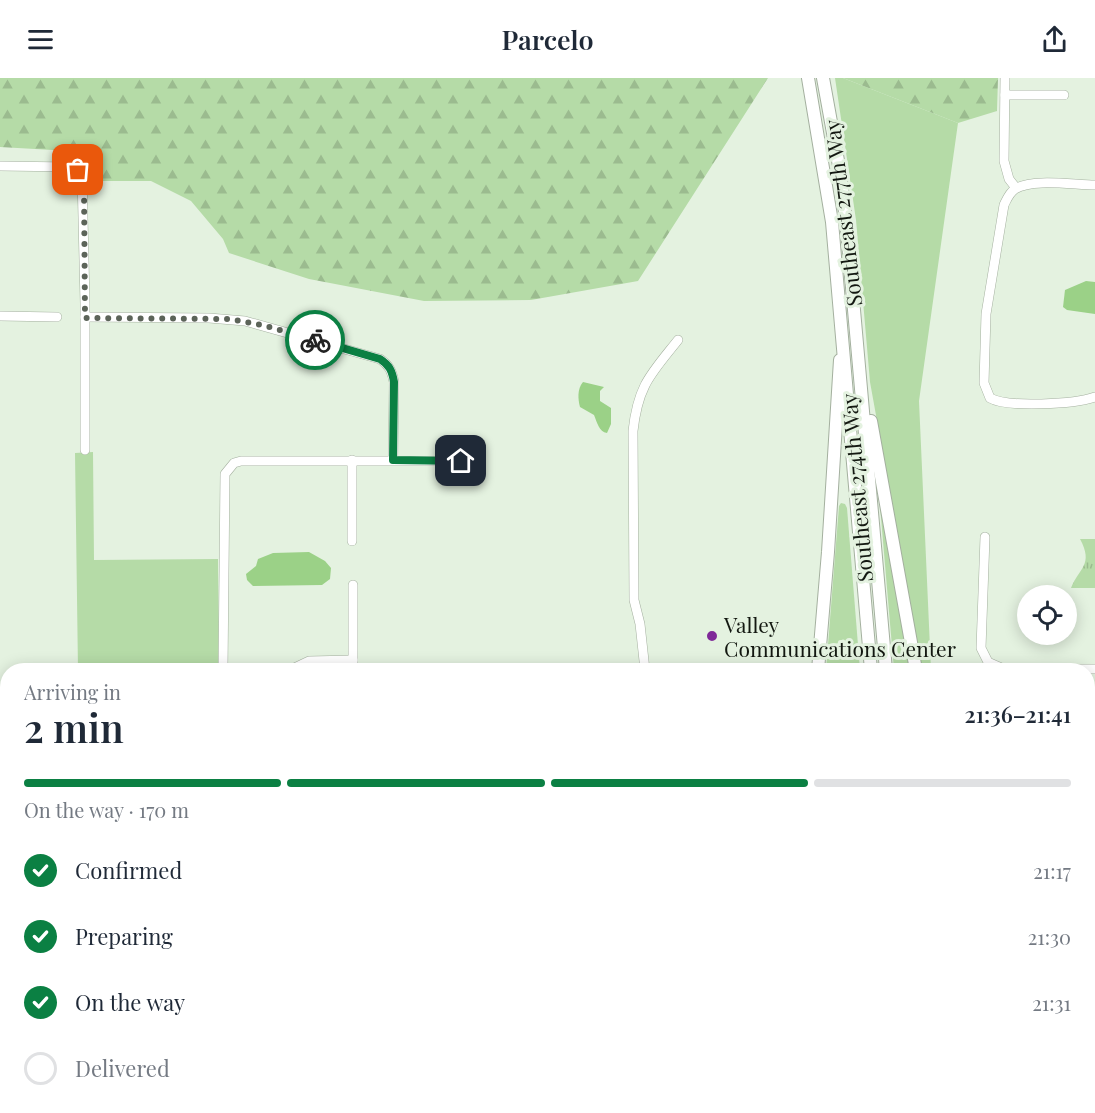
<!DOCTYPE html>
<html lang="en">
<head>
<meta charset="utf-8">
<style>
  :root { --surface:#fff; --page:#f6f6f7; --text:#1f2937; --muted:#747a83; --line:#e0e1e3; --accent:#0b8043 }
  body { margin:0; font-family:"Playfair Display",serif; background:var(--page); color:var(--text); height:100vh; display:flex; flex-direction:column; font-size:22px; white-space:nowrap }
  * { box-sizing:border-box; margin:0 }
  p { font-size:20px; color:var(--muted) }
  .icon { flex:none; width:33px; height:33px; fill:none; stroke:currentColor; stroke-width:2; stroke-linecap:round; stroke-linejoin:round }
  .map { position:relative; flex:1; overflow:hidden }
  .drawer { position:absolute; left:0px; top:585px; width:1095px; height:450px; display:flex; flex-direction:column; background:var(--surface); border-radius:24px 24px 0 0; box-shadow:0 3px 15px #0003 }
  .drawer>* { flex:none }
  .controls { position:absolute; left:1017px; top:507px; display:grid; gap:12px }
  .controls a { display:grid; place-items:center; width:60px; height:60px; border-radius:50%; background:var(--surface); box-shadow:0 3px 15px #0003; font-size:30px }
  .pin { position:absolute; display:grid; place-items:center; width:51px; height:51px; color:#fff; margin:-26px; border-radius:12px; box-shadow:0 3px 9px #0006 }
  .courier { position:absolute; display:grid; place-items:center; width:60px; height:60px; margin:-30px; border:4px solid #0b8043; border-radius:50%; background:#fff; color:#222; box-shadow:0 2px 8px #0007 }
  .headline em { font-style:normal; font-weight:600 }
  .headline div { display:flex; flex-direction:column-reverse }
  .headline { display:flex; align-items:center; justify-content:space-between; height:102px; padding:0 24px }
  h1 { font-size:39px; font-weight:600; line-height:45px }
  .bar { display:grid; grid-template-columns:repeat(4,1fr); gap:9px 6px; align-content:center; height:72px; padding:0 24px }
  .bar i { height:8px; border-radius:4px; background:var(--line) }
  .bar .on { background:var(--accent) }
  .bar p { grid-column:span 4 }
  ol { padding:0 24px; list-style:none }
  li { display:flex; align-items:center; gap:18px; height:66px }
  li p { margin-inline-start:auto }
  li .icon { padding:6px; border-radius:50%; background:var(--accent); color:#fff; stroke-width:4 }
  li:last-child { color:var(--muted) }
  li i { width:33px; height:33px; border:3px solid var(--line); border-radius:50% }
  header { display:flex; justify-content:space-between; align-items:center; height:78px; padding:0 24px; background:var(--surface); font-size:27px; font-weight:600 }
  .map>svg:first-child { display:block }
  .green { fill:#b5dba7 }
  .forest { fill:url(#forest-firs) }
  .park { fill:url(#park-tufts) }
  .water { fill:#9bd187 }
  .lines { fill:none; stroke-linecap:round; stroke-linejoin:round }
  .minor-casing { stroke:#a4b09f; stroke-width:10 }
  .tertiary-casing { stroke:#a4b09f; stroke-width:12 }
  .secondary-casing { stroke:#a4b09f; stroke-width:14 }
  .minor { stroke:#fff; stroke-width:9 }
  .tertiary { stroke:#fff; stroke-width:10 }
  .secondary { stroke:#fff; stroke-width:12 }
  .done { stroke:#5c6459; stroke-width:6; stroke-dasharray:0 10.8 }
  .route { stroke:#0b8043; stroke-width:8 }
  .poi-dot { fill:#7f2998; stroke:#e4f2e0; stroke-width:2 }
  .labels { text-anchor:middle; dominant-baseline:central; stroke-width:6; stroke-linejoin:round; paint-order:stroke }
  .street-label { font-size:21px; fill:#131811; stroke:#e4f2e0 }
  .poi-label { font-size:21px; fill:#131811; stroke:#e4f2e0; text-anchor:start }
</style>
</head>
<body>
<header><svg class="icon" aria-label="menu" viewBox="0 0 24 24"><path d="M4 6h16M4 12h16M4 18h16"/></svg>Parcelo<svg class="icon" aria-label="share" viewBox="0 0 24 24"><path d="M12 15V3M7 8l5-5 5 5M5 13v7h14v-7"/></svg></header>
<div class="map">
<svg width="1095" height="1035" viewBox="0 0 1095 1035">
  <defs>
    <pattern id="forest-firs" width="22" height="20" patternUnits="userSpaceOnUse" patternTransform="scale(1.5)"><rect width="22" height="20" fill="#b5dba7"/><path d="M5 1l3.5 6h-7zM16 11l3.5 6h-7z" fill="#9bbb8f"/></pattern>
    <pattern id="park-tufts" width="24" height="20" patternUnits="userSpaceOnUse" patternTransform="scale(1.5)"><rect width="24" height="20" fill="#b5dba7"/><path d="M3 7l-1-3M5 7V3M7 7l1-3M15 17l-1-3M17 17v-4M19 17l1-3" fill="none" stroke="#9bbb8f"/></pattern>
  </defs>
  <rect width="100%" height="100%" fill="#e4f2e0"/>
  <g class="green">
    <polygon points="835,0 843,0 958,45 919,323 931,592 922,592 870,304 856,142"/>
    <polygon points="93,374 94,482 218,481 219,592 78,592 75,375"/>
    <polygon points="841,425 845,426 847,430 860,592 826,592 839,428"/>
    <polygon points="880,428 911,592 894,592"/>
    <polygon points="85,1028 220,1028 221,1035 0,1035 0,1031 81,1029"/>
  </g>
  <g class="forest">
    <polygon points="0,0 768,0 638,203 531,222 424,223 309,201 229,175 223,161 191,123 151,103 93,103 88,86 70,73 0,69"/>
    <polygon points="843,0 998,0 997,33 958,45"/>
    <polygon points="1095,773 1095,831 1088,831 1088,774"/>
    <polygon points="220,1028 510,1028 510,1035 221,1035"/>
  </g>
  <path class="park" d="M1080 461H1095V510H1071C1079 490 1094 487 1080 461Z"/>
  <g class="water">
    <polygon points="1086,203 1095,204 1095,236 1067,232 1063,229 1065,212"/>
    <path d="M583 304 604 309 600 313V323L611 330V346L607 355C599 354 597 344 594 337L580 329C578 321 577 311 583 304Z"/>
    <polygon points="309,474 325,483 331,490 330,501 322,507 253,508 247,502 246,496 256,488 258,481 273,475"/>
    <polygon points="578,1028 628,1028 625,1035 568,1035"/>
  </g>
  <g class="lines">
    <g class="minor-casing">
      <g id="minor">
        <polyline points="1005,0 1004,83 1009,101 1016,110"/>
        <polyline points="1005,17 1064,17"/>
        <polyline points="0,88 71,89 78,92 82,97 85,225 85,372"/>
        <path d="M1095 107C1074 107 1032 100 1015 111 1009 115 1007 121 1004 127L986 236 984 305 990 320C1007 330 1076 326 1095 319"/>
        <polyline points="0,238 57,239"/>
        <path d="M85 239 209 240 245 243 380 281C389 287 392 293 394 304L393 382"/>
        <polyline points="352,382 352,463"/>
        <polyline points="985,459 981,570 988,584 1004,591 1095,591"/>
        <polyline points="353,507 353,592"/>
        <polyline points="223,592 225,396 234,385 241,383 461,383"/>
        <polyline points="290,592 309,583 353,582"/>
        <path d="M645 592 640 546 634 522 633 353C638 307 651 296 678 262"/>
        <polyline points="1088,937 1095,937"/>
      </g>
    </g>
    <g class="tertiary-casing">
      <g id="tertiary">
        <polyline points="0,655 8,655"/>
        <polyline points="1088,667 1095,667"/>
      </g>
    </g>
    <g class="secondary-casing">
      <g id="secondary">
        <polyline points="808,0 832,144 871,592"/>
        <polyline points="823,0 839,88 846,142 886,592"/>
        <polyline points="871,343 916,592"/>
        <polyline points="818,592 828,474 840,282"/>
        <polyline points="918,1028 918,1035"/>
      </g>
    </g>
    <use href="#minor" class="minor"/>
    <use href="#tertiary" class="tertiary"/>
    <use href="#secondary" class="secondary"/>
  </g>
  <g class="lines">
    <polyline class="done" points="78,92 82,97 84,109 85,240 229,241 262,247 315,262"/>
    <path class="route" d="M315 262 380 281C389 287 392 292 394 304L393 382 461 383"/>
  </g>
  <circle class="poi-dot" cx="712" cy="558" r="6"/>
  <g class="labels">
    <g class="street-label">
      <text transform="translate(842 135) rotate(-97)">Southeast 277th Way</text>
      <text transform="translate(856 410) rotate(-95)">Southeast 274th Way</text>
    </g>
    <g class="poi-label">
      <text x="724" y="546">Valley<tspan x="724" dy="24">Communications Center</tspan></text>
    </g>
  </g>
</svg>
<div class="controls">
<a><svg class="icon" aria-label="locate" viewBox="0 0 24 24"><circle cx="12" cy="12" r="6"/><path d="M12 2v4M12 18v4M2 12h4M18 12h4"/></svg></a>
</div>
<div class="pin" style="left:78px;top:92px;background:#ea580c"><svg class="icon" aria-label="bag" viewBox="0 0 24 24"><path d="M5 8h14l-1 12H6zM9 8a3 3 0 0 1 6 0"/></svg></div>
<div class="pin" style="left:461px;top:383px;background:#1f2937"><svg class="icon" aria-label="home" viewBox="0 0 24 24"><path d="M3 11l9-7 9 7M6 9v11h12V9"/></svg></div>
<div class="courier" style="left:315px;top:262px"><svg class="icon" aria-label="bike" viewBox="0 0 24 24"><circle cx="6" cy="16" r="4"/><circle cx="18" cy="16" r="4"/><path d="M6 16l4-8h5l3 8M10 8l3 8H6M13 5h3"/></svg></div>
<section class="drawer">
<div class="headline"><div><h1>2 min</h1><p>Arriving in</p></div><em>21:36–21:41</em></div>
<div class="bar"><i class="on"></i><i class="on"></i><i class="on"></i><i></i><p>On the way · 170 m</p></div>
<ol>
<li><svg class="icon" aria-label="check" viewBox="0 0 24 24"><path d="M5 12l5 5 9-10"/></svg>Confirmed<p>21:17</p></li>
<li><svg class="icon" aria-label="check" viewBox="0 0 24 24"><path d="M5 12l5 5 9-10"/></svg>Preparing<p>21:30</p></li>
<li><svg class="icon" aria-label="check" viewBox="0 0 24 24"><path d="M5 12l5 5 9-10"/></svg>On the way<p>21:31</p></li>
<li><i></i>Delivered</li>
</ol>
</section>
</div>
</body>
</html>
